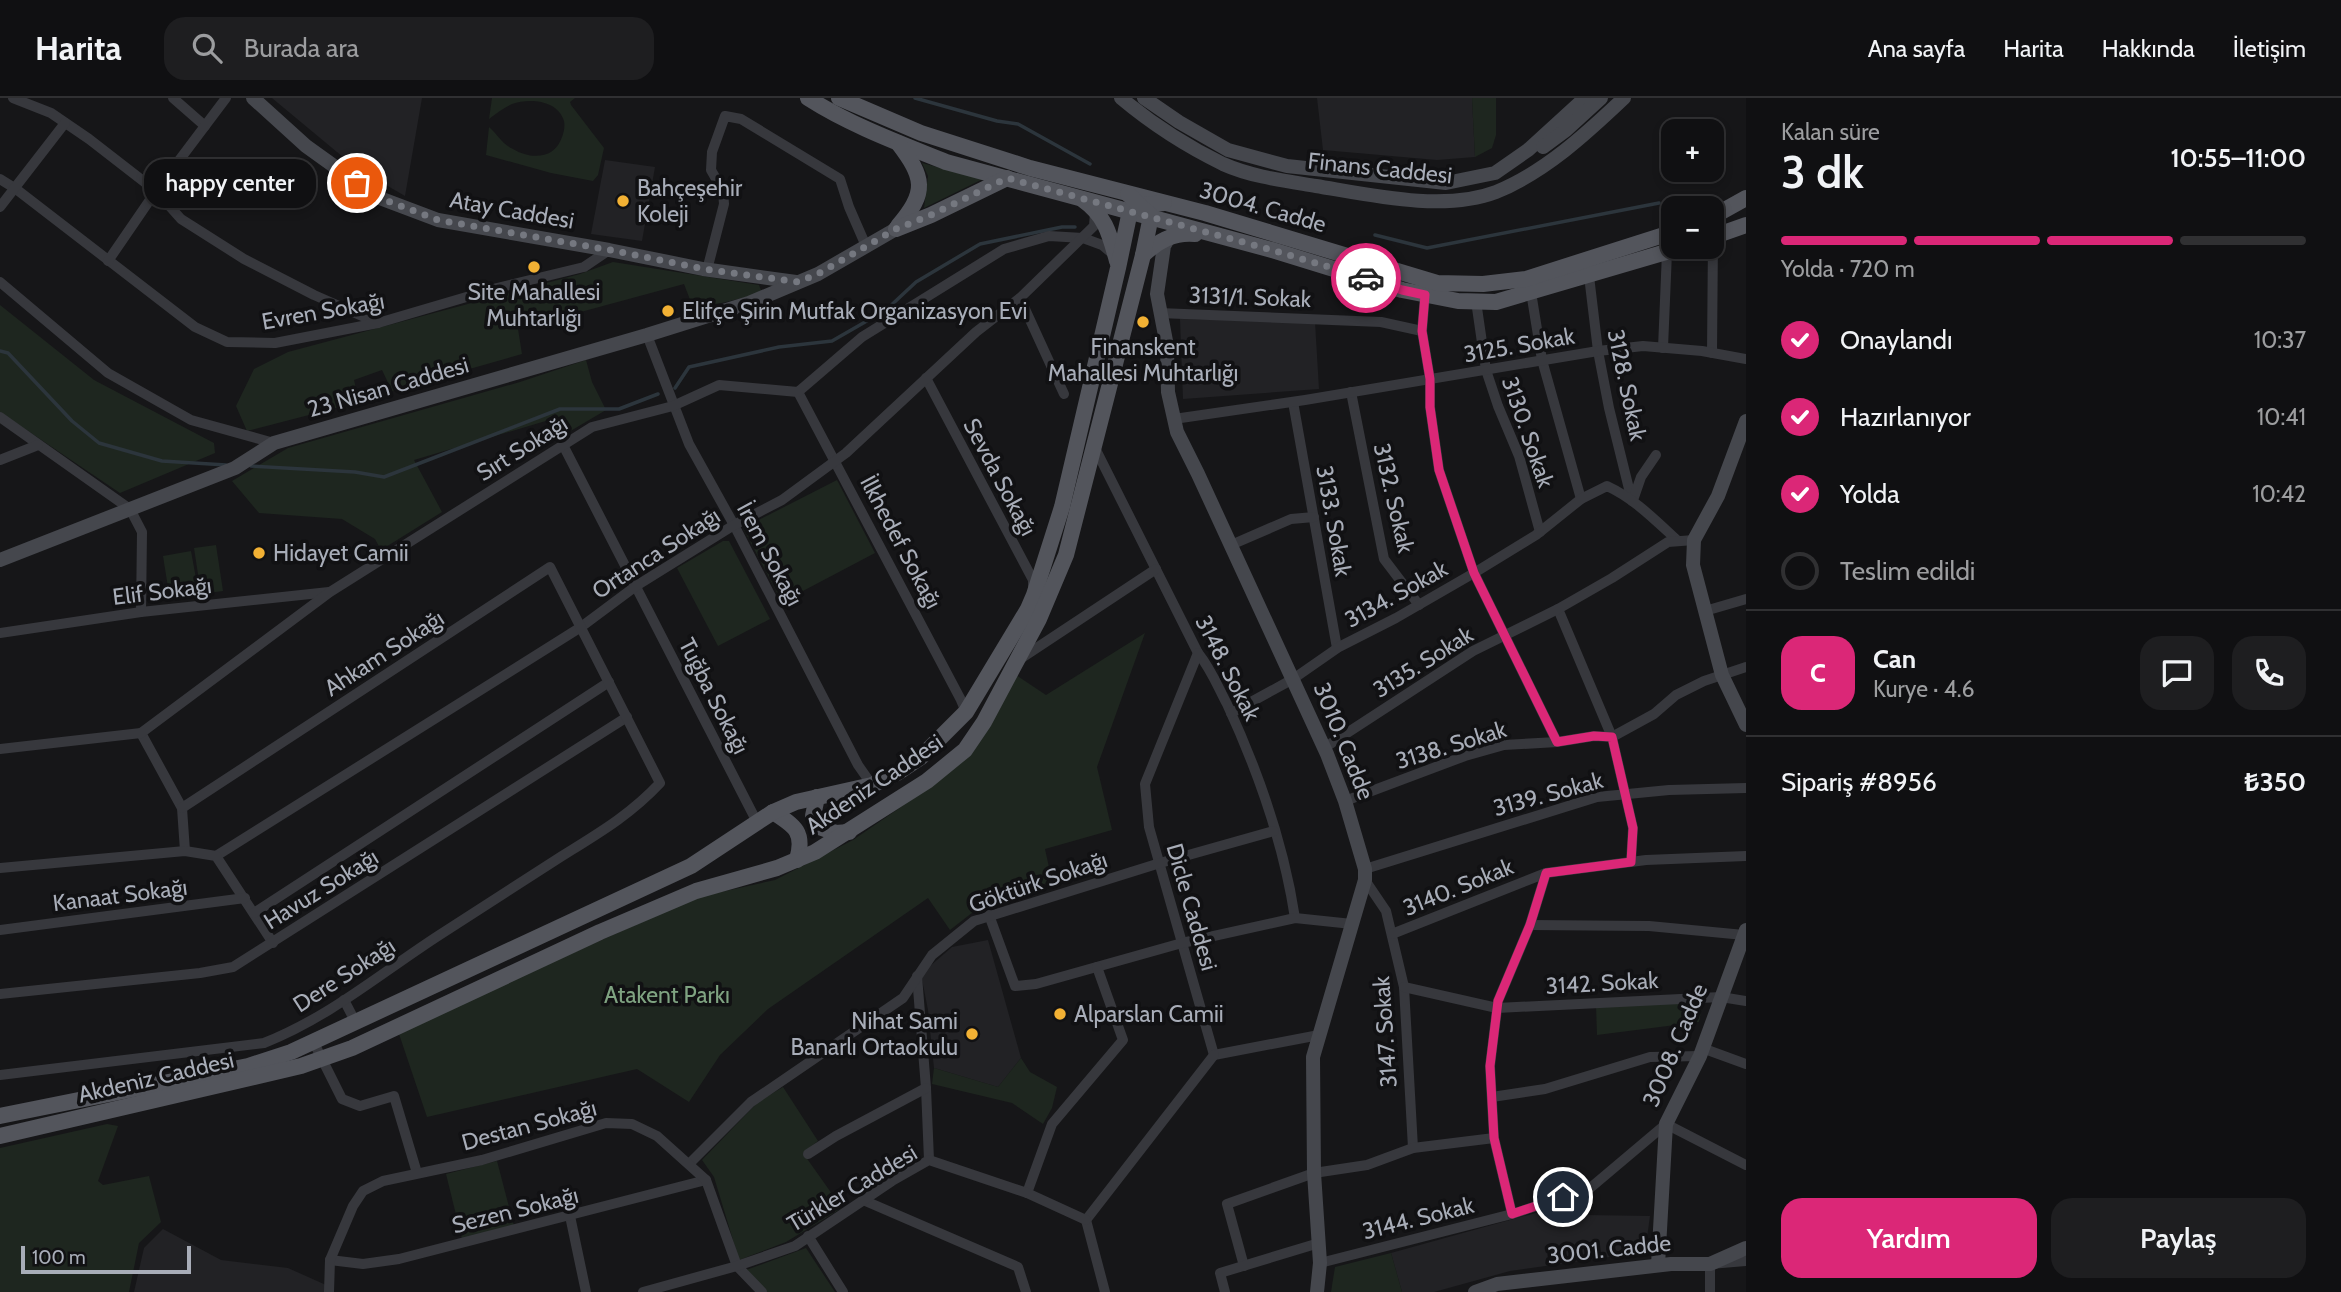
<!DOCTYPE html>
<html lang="tr">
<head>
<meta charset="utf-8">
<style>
  :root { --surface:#101012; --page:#1e1e20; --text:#f1f3f6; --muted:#9c9d9f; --line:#303032; --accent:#db2777 }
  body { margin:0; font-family:Cabin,sans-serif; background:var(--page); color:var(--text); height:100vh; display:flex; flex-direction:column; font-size:26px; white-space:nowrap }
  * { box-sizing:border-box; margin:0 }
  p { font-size:23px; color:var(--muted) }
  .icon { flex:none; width:38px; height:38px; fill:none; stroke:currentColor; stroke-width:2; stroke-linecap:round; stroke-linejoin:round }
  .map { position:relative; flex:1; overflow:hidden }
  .drawer { display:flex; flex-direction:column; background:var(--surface); width:595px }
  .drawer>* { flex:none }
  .tools { position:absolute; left:1661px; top:21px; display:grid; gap:14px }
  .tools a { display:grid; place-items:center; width:63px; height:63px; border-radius:14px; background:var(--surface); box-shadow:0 4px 10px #0003,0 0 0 2px var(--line); font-size:35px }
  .scale { position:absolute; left:21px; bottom:18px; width:170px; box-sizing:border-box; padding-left:7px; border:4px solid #a8adb8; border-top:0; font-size:19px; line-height:24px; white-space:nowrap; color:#a8adb8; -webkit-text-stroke:5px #111113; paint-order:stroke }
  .pin { position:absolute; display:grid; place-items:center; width:60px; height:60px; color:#fff; margin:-30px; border:4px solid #fff; border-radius:50%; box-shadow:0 2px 7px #0007 }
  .courier { position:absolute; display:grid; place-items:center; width:70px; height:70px; margin:-35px; border:5px solid #db2777; border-radius:50%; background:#fff; color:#222; box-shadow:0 2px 9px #0007 }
  .bubble { position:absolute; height:49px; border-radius:21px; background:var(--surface); box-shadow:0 4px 10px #0003,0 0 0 2px var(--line); font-size:23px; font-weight:600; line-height:49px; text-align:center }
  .overview em { font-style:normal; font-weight:600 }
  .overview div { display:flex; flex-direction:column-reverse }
  .overview { display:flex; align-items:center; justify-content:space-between; height:119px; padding:0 35px }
  h1 { font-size:46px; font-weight:600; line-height:52px }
  .bar { display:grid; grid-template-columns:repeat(4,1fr); gap:10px 7px; align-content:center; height:84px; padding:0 35px }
  .bar i { height:9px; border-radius:5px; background:var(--line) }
  .bar .active { background:var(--accent) }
  .bar p { grid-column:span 4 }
  .line { display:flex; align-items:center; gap:18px; padding:0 35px; border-top:2px solid var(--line) }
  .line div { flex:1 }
  .round { display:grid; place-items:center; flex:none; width:74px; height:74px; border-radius:21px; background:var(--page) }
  ol { padding:0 35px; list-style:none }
  li { display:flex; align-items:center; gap:21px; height:77px }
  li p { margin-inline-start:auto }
  li .icon { padding:7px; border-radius:50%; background:var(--accent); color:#fff; stroke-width:4 }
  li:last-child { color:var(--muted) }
  li i { width:38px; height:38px; border:4px solid var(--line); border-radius:50% }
  .action { display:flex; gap:14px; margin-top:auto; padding:14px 35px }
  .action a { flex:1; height:80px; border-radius:21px; background:var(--accent); color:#fff; font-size:28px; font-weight:600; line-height:80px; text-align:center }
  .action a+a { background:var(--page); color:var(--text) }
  header { display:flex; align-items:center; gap:42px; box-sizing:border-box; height:98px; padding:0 35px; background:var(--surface); border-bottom:2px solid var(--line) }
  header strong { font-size:33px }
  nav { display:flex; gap:38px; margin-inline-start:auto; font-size:24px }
  .search { width:490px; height:63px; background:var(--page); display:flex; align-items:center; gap:18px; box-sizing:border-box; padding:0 24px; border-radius:21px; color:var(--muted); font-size:26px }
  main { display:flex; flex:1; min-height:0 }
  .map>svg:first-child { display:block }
  .built { fill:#222225 }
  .green { fill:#1e261f }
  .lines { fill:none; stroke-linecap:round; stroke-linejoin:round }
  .stream { stroke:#2c353c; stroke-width:3.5 }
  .street { stroke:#37383d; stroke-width:10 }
  .secondary { stroke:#45474d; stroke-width:14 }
  .primary { stroke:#53555c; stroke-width:16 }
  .done { stroke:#757880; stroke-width:7; stroke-dasharray:0 12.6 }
  .route { stroke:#db2777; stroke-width:9 }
  .poi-dot { fill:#f2b134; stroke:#111113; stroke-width:2.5 }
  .labels { text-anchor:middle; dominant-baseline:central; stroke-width:7; stroke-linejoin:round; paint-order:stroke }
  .street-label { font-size:23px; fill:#a8adb8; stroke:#111113 }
  .poi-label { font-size:23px; fill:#a8adb8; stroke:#111113; text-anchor:start }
  .park-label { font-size:23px; fill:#7fa381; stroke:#111113 }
</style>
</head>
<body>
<header>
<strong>Harita</strong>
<div class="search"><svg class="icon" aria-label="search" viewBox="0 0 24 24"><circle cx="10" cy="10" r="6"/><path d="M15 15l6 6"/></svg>Burada ara</div>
<nav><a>Ana sayfa</a><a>Harita</a><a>Hakkında</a><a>İletişim</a></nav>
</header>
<main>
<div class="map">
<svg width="1746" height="1194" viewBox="0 0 1746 1194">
  <rect width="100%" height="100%" fill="#161618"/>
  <g class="built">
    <polygon points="272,0 422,0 405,98 355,69"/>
    <polygon points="1317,0 1472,0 1475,59 1437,62 1323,52"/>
    <polygon points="605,62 655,69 642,143 591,136"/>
    <polygon points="1180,221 1315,224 1319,291 1183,301"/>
    <polygon points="988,842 1021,960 998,989 934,970 928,912 921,876 952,849"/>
    <polygon points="1575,1104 1585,1117 1650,1118 1645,1154 1510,1173 1434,1194 1402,1194 1391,1155"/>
    <polygon points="163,1131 221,1162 288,1170 326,1187 326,1194 134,1194 144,1150"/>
  </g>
  <g class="green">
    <path d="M492 0H575L570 4 571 7 604 50 598 77 593 83 551 75 486 57 489 29C497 36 502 46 513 51 531 62 555 61 562 39 564 34 565 28 564 23 558 2 529 0 512 6 504 10 497 15 489 21Z"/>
    <polygon points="1472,0 1496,0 1496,37 1492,50 1475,59"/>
    <polygon points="922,65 983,81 924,110 928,78"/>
    <polygon points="613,164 759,187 762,195 694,212 684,186 518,231 522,256 392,293 382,272 354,282 359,304 247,333 236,308 254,271 288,254 580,176"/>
    <polygon points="0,207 94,282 214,345 215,355 120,395 0,314"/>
    <polygon points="586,262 592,284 606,312 562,338 549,322 414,362 442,414 381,452 375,441 342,421 259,415 232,383 288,350 520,284"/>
    <polygon points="837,382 875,455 782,504 743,430"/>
    <polygon points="723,443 729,443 770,521 718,548 677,470"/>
    <polygon points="216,447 223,493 201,496 194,450"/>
    <polygon points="191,453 199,497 170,502 163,458"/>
    <polygon points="1145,535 1097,669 1112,732 1045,751 1052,783 977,811 950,832 928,800 768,911 720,957 689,1004 637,971 427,1019 398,933 698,799 775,782 853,742 914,700 961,663 1016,577 1046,597"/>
    <polygon points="1705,894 1699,924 1597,937 1596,907"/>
    <polygon points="1021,960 1030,974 1057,989 1052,1010 1043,1026 1012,1005 932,986 934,970 998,989"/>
    <polygon points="783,989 818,1043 803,1055 842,1110 786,1144 739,1162 714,1079 702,1062 758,1004"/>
    <polygon points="107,1026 118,1028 98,1083 103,1087 149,1078 161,1124 139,1145 129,1194 0,1194 0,1050"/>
    <polygon points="497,1063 514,1128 462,1141 446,1076"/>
    <polygon points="806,1150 835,1194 767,1194 746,1172"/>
    <polygon points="1391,1155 1402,1194 1331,1194 1335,1169"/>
  </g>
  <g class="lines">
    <g class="stream">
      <polyline points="915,0 997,23 1018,26 1090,66"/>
      <polyline points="1375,137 1427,150 1659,105"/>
      <polyline points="0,253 8,255 72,323 99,345 162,363 226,367"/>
      <polyline points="675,290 689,269 779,249 832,243 886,212 916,184 980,146 1062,129 1075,129"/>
      <polyline points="251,368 355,374 384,379 560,311 619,311 658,296"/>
    </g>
    <g class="street">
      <polyline points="13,0 51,15 89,41 156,93 181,121 244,161 314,197 378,225"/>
      <polyline points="173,0 205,28"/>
      <polyline points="0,81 16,91 195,229 227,244 275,245 378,225 497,190 584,169 609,152"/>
      <polyline points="0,109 65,25"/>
      <polyline points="108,163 156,93 226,0"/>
      <polyline points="707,172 724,106 723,93 711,72 712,54 725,18 741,21 840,81 849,109 866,148"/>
      <polyline points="1589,178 1598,253 1609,310 1632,403"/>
      <polyline points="0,184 108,275 191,322 274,345"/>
      <polyline points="1531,194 1542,262 1581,401"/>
      <polyline points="1425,197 1422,233 1430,281 1430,309 1439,372 1474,475 1557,644"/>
      <polyline points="1020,200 1064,296"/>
      <polyline points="1476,203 1486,272 1498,308 1519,358 1540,434"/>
      <polyline points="1159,215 1381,224 1422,233"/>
      <polyline points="647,237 689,346 734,427 858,667 872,687"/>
      <polyline points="1663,250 1667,154"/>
      <polyline points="1712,255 1713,139"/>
      <polyline points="926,280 1033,482 1033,490"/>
      <polyline points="798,294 961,602 966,614"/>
      <polyline points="1351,294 1384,461 1419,507"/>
      <polyline points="1293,304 1337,550"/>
      <polyline points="0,319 130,411 142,434 141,514"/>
      <polyline points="1174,321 1305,302 1598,253 1643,248 1702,253 1746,261"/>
      <polyline points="563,347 758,726"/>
      <path d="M1095 350 1198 555C1211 571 1218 589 1227 606 1258 673 1284 747 1295 820"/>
      <polyline points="0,362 38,347"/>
      <polyline points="1633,402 1641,379 1656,357"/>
      <polyline points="1231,447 1291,421 1314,419"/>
      <polyline points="1558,511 1612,639 1633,730 1631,764"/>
      <polyline points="1705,513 1746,501"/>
      <polyline points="0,535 141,514 329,494"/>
      <polyline points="1198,555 1145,686 1149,729 1214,957"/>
      <polyline points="1020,561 1156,471"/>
      <path d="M1231 615 1293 581 1339 549 1396 520 1474 475 1536 437 1581 401 1607 388C1635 401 1655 422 1678 443"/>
      <polyline points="141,635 182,710 185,753"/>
      <polyline points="1324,650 1473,553 1558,511 1612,480 1668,444 1694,442"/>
      <polyline points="0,651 141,635 330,494 592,329 673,308 719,287 798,294 862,239 1004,151 1049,138 1083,140 1102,147 1114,157"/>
      <polyline points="1345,703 1465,658 1504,647 1557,644 1594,638 1612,639 1654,616 1676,597 1704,583 1746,569"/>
      <polyline points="216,758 581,529 636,488 734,427 782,402 846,355 976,234 1020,200 1094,128 1095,115"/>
      <polyline points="0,770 185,753 216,758 273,845"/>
      <polyline points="1365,771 1597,699 1669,692 1746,690"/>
      <polyline points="1365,782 1386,813 1404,889 1413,1050"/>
      <polyline points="254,815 609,584"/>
      <polyline points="989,817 1015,888 1036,886 1182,845 1295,820 1352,826"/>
      <polyline points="1530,827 1649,828 1744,837"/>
      <polyline points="0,832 245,800"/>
      <polyline points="1392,836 1546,775 1646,762 1746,758"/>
      <polyline points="917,878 926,990 929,1062"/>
      <polyline points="1404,889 1497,910 1721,899 1746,903"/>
      <polyline points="0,896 200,875 233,869 627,619"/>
      <polyline points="344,902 355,923"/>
      <polyline points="313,943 342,1001 360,1008 394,998 417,1075"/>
      <polyline points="1702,950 1746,966"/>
      <polyline points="1214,957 1319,937"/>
      <path d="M0 977 264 945C330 919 382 874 441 836 481 810 522 784 562 758 599 735 630 717 660 685L550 469 182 710"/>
      <polyline points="1492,999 1545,991 1650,959 1700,958"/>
      <polyline points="808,1056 836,1038 926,990"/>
      <polyline points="689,1066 751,1004 903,900 932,857 974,823 1160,765 1274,733"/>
      <polyline points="1027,1095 1052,1026 1123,942 1097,869"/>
      <polyline points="863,1102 1018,1169 1026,1194"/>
      <polyline points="1512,1116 1494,1040 1490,968 1498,903 1530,827 1546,775"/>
      <polyline points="570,1118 586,1194"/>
      <polyline points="1086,1122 1214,957"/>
      <polyline points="1086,1122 1105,1194"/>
      <polyline points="808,1138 843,1194"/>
      <polyline points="330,1162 363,1166 399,1161 706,1082"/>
      <polyline points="1320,1165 1512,1116 1589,1091 1666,1026 1746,1067"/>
      <polyline points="1244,1168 1227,1106 1314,1075 1367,1067 1413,1050 1494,1040"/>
      <polyline points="329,1194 330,1162 353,1108 363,1093 383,1083 482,1062 606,1025 632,1026 657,1038 706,1082 737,1168 762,1194"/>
      <polyline points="643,1194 737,1168 795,1148 892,1083 929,1062 1027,1095 1086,1122"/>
      <polyline points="1225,1194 1220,1175 1319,1145"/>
      <polyline points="1710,1194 1710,1166 1746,1163"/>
    </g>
    <g class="secondary">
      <polyline points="253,0 306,48 377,99 438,122 609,152 703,171 796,184"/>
      <path d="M1121 0C1152 26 1186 48 1223 66 1252 79 1286 83 1316 88 1370 97 1444 114 1496 94 1545 74 1586 36 1624 0"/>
      <polyline points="1144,0 1179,24 1228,52 1287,68 1446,85 1495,75 1528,52 1585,0"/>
      <polyline points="1543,49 1566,32 1601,0"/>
      <polyline points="1169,139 1164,148 1157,196 1167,248 1168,294 1177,334 1198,376 1327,656 1345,703 1365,771 1365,782 1313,959 1314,1075 1320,1165 1317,1194"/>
      <polyline points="1746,323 1718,398 1694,442 1693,467 1722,577 1746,627"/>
      <polyline points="0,462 235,370 274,345 647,237 749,205 818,176 896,131"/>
      <polyline points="1658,1167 1666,1026 1700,958 1746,832"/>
      <polyline points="1475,1194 1497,1186 1671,1166 1710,1166 1746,1150"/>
    </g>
    <g class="primary">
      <path d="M808 0C850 27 899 45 946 64L1272 152 1402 192 1458 203 1496 204 1683 149"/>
      <polyline points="839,0 921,35 1030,70 1205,115 1437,185 1483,186 1526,181 1673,134"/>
      <path d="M898 45C924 79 928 94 898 128"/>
      <path d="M1083 102C1106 118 1110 138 1117 163"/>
      <polyline points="1712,119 1746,100"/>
      <polyline points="896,131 931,117 1007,80"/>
      <polyline points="1712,139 1746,127"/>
      <path d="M1143 157C1158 143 1174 134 1195 136"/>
      <polyline points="817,699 813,718 819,729 836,735 849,734"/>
      <path d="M773 714C795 728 805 734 797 762"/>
      <polyline points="0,1018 248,968 291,954 691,768 773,714 796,704 872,687 897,675 921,659 966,614 1028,511 1034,497 1062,409 1118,170 1130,113 1144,107 1164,105"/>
      <polyline points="0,1038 301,968 352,950 600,834 696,793 777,770 815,754 927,683 965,652 984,624 1039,521 1066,457 1143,157 1151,118 1128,96"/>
    </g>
  </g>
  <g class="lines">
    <polyline class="done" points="357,85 377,99 438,122 610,152 704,171 798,184 818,176 896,131 931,117 1007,80 1272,152 1366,180"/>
    <polyline class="route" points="1366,180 1402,192 1425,197 1422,233 1430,281 1430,309 1439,372 1474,475 1557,644 1594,638 1612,639 1633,730 1631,764 1546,775 1530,827 1498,903 1490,968 1494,1040 1512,1116 1563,1099"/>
  </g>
  <g class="poi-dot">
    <circle cx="623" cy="103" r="7"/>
    <circle cx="534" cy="169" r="7"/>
    <circle cx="668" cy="213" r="7"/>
    <circle cx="1143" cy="224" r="7"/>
    <circle cx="259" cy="455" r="7"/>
    <circle cx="1060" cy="916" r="7"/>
    <circle cx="972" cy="936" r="7"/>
  </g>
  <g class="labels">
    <g class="street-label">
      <text transform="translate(1380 70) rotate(6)">Finans Caddesi</text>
      <text transform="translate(1263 109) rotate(16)">3004. Cadde</text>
      <text transform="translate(512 112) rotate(10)">Atay Caddesi</text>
      <text transform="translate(1250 199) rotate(2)">3131/1. Sokak</text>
      <text transform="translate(323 213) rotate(-10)">Evren Sokağı</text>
      <text transform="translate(1519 247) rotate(-10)">3125. Sokak</text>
      <text transform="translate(1627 287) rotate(78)">3128. Sokak</text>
      <text transform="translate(388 289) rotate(-16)">23 Nisan Caddesi</text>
      <text transform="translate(1528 334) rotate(71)">3130. Sokak</text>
      <text transform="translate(522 350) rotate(-32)">Sırt Sokağı</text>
      <text transform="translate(1000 379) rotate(62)">Sevda Sokağı</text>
      <text transform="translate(1394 400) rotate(77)">3132. Sokak</text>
      <text transform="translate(1334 423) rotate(80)">3133. Sokak</text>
      <text transform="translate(901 444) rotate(62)">İlkhedef Sokağı</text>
      <text transform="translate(656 455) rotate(-33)">Ortanca Sokağı</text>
      <text transform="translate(770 456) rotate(62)">İrem Sokağı</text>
      <text transform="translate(162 493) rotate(-7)">Elif Sokağı</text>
      <text transform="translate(1396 496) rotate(-29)">3134. Sokak</text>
      <text transform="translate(384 555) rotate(-33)">Ahkam Sokağı</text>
      <text transform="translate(1423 564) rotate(-32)">3135. Sokak</text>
      <text transform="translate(1228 570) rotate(63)">3148. Sokak</text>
      <text transform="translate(714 598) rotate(63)">Tuğba Sokağı</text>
      <text transform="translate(1344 643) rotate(68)">3010. Cadde</text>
      <text transform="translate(1451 647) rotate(-17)">3138. Sokak</text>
      <text transform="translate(874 686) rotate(-34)">Akdeniz Caddesi</text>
      <text transform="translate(1548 696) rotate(-15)">3139. Sokak</text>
      <text transform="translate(1038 784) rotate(-19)">Göktürk Sokağı</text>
      <text transform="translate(1458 789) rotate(-22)">3140. Sokak</text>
      <text transform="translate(321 791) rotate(-32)">Havuz Sokağı</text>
      <text transform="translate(120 797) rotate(-7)">Kanaat Sokağı</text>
      <text transform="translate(1192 809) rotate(74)">Dicle Caddesi</text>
      <text transform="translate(344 877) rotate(-33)">Dere Sokağı</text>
      <text transform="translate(1602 885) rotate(-3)">3142. Sokak</text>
      <text transform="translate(1385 934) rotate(-94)">3147. Sokak</text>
      <text transform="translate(1675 947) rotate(-67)">3008. Cadde</text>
      <text transform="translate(156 979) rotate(-13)">Akdeniz Caddesi</text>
      <text transform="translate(529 1027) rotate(-15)">Destan Sokağı</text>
      <text transform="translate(852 1090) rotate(-31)">Türkler Caddesi</text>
      <text transform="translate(515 1112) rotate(-14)">Sezen Sokağı</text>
      <text transform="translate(1418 1120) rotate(-14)">3144. Sokak</text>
      <text transform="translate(1609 1151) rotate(-6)">3001. Cadde</text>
    </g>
    <g class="poi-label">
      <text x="637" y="90">Bahçeşehir<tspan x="637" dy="26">Koleji</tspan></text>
      <text x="534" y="194" text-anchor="middle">Site Mahallesi<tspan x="534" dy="26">Muhtarlığı</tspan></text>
      <text x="682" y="213">Elifçe Şirin Mutfak Organizasyon Evi</text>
      <text x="1143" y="249" text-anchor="middle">Finanskent<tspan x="1143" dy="26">Mahallesi Muhtarlığı</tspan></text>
      <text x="273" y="455">Hidayet Camii</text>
      <text x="1074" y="916">Alparslan Camii</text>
      <text x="958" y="923" text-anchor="end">Nihat Sami<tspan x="958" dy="26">Banarlı Ortaokulu</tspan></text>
    </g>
    <g class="park-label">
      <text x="667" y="897">Atakent Parkı</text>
    </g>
  </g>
</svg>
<div class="tools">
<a>+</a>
<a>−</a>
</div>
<div class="scale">100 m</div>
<div class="pin" style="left:357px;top:85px;background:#ea580c"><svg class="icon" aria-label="bag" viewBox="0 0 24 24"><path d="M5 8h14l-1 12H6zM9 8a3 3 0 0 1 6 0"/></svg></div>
<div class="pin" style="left:1563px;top:1099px;background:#1f2937"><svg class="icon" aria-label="home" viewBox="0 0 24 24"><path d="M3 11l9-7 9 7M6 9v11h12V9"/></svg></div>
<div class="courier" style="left:1366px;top:180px"><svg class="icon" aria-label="car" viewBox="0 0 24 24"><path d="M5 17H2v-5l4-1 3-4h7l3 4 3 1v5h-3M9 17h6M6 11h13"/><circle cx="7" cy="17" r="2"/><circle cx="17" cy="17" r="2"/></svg></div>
<div class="bubble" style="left:144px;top:61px;width:172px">happy center</div>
</div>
<section class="drawer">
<div class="overview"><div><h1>3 dk</h1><p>Kalan süre</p></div><em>10:55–11:00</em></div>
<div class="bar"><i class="active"></i><i class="active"></i><i class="active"></i><i></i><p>Yolda · 720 m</p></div>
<ol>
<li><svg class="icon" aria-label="check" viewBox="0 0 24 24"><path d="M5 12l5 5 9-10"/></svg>Onaylandı<p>10:37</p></li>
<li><svg class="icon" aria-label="check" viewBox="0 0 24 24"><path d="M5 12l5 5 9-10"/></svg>Hazırlanıyor<p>10:41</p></li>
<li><svg class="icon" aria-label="check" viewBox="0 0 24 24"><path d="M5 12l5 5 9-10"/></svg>Yolda<p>10:42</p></li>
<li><i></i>Teslim edildi</li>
</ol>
<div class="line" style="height:126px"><b class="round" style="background:var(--accent);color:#fff">C</b><div><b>Can</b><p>Kurye · 4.6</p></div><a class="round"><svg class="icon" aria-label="chat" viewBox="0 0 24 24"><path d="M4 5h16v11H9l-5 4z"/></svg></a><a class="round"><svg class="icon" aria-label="phone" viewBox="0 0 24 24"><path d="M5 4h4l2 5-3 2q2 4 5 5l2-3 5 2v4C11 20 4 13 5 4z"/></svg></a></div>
<div class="line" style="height:91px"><div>Sipariş #8956</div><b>₺350</b></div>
<div class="action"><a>Yardım</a><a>Paylaş</a></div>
</section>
</main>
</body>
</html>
